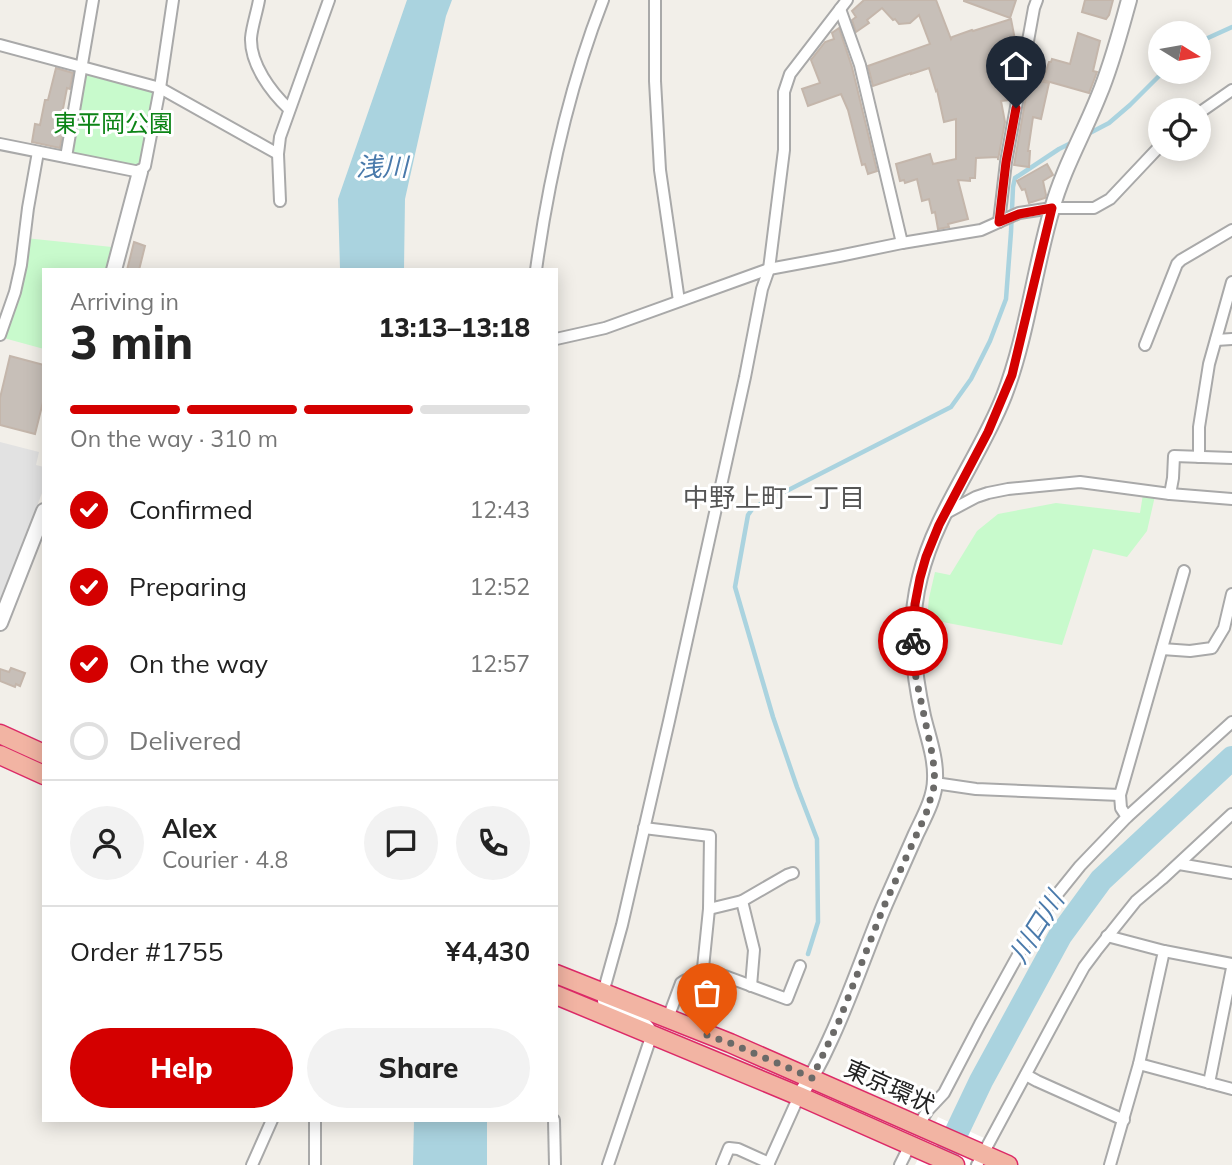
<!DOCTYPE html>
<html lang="en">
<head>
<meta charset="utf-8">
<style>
  :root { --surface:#fff; --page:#f2f2f2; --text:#222; --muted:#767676; --line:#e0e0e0; --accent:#d40000 }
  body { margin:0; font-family:Mulish,"Noto Sans JP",sans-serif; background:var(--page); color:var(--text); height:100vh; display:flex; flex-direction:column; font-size:26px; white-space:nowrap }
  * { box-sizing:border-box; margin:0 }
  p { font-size:23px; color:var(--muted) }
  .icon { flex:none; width:38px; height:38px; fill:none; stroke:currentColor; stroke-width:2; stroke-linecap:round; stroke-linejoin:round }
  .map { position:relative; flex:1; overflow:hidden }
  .details { position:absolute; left:42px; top:268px; width:516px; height:854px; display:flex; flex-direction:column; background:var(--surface); border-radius:0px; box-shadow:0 4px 18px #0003 }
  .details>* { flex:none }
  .needle { width:46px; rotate:101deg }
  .tools { position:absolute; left:1148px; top:21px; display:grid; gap:14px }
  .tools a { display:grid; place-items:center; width:63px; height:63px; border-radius:50%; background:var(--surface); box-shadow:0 4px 18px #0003; font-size:35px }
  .pin { position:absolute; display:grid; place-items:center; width:60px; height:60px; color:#fff; margin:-72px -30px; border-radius:50% 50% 50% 0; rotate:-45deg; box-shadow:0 0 7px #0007 }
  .pin .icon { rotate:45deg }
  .courier { position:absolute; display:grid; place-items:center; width:70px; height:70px; margin:-35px; border:5px solid #d40000; border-radius:50%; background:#fff; color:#222; box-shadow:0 2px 9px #0007 }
  .head em { font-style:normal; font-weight:800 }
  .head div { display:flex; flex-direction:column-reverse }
  .head { display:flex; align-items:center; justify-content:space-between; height:119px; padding:0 28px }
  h1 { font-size:46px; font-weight:800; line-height:52px }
  .bar { display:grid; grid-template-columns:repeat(4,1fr); gap:10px 7px; align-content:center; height:84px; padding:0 28px }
  .bar i { height:9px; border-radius:5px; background:var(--line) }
  .bar .selected { background:var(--accent) }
  .bar p { grid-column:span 4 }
  .line { display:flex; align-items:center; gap:18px; padding:0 28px; border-top:2px solid var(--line) }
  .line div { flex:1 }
  .round { display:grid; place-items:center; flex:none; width:74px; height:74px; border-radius:37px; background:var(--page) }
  ol { padding:0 28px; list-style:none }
  li { display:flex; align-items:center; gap:21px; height:77px }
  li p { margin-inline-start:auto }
  li .icon { padding:7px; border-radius:50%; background:var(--accent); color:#fff; stroke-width:4 }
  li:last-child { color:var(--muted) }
  li i { width:38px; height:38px; border:4px solid var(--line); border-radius:50% }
  .action { display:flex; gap:14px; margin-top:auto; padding:14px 28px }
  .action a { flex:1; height:80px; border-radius:42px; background:var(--accent); color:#fff; font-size:28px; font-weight:800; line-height:80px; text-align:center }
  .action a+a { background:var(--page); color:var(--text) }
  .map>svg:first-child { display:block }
  .park { fill:#c8facc }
  .parking { fill:#e2e2e2 }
  .water { fill:#aad3df }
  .pier { fill:#fff }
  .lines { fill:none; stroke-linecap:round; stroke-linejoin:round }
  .stream { stroke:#aad3df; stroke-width:4.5 }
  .river { stroke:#aad3df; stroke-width:24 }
  .building { fill:#c7bfb8; stroke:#c4b6ab; stroke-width:2 }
  .minor-casing { stroke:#a9a9a9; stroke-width:14 }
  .tertiary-casing { stroke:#a9a9a9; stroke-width:18 }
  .trunk-casing { stroke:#dc2a67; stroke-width:21 }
  .minor { stroke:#fff; stroke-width:10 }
  .tertiary { stroke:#fff; stroke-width:14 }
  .trunk { stroke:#f2b4a3; stroke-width:18 }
  .done { stroke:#6b6a68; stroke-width:7; stroke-dasharray:0 12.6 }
  .route { stroke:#d40000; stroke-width:9 }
  .labels { text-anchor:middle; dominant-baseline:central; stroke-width:6; stroke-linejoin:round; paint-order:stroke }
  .park-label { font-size:24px; fill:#0c8416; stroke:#fff }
  .street-label { font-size:24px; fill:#222; stroke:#fff }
  .water-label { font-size:26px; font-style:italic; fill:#4a7aab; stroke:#fff }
  .neighbourhood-label { font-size:26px; fill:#555; stroke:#fff }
</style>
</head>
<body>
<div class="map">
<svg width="1232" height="1165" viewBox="0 0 1232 1165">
  <rect width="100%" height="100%" fill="#f2efe9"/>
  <g class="park">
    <polygon points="83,66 160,88 140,172 66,157"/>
    <polygon points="25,238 112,247 106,269 44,270 44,349 0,337"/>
    <polygon points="1143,494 1155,496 1147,531 1127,557 1093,549 1062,645 927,619 929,598 935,572 950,575 977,531 998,514 1056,503 1140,513"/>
  </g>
  <polygon class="parking" points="0,442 39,452 36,465 44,467 44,488 0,601"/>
  <g class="water">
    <polygon points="407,0 452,0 446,16 405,199 404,269 340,269 338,199"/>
    <polygon points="414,1120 487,1120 487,1165 413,1165"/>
  </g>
  <polygon class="pier" points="938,1117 984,1138 969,1165 915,1165"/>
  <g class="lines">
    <g class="stream">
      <polyline points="1199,42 1232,27"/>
      <polyline points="1086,135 1109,123 1130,105 1163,72"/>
      <polyline points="808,954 818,922 817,839 797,787 773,717 735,587 748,515 753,508 951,407 971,379 990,341 1006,299 1011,232 1013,187 1015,178 1059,149 1075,141"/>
    </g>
    <polyline class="river" points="941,1165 981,1081 1060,936 1101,880 1232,758"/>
  </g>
  <g class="building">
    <polygon points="864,0 936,0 951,39 952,37 972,30 973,31 1011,19 1017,50 1011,51 1015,69 1009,100 1001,101 1005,122 998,160 998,157 976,158 975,178 970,178 970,181 958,180 968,219 948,224 949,227 938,229 935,212 932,213 929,199 922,201 917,179 905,183 904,180 900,181 896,164 930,154 933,164 956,159 956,119 944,122 937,90 936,91 929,68 911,74 911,73 873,86 868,66 930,44 919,15 910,23 899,24 895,19 893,20 882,8 867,20 869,23 856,32 852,20 856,17 852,11"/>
    <polygon points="964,0 1016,0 1010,18 964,1"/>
    <polygon points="1085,0 1113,0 1109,15 1106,19 1082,12"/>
    <polygon points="839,28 852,67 877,171 868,174 865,164 862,165 848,110 841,94 808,106 802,89 820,83 811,60 825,42 834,39 832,33"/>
    <polygon points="1078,33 1100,41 1093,71 1097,72 1089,93 1043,80 1049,62 1051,62 1052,59 1070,64"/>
    <polygon points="56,68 73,73 70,89 67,88 60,124 64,125 60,148 32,142 35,124 40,125 45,100 48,100"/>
    <polygon points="1029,79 1049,83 1041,119 1033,117 1028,151 1030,151 1029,167 1014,165"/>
    <polygon points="1047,164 1053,175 1043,181 1046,195 1045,198 1029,203 1025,189 1022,190 1017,181"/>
    <polygon points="134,242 145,246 139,270 127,270"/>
    <polygon points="10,356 44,365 44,398 35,434 0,425 0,398"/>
    <polygon points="11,668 25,673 20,686 16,684 15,687 0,681 0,669 9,672"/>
  </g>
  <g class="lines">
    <g class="minor-casing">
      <g id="minor">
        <path d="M259 0C257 12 252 26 251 38 250 64 271 92 289 109"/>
        <polyline points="655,0 655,81 660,170 679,301"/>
        <polyline points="840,9 860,65 902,243"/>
        <polyline points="0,45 160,88 278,154"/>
        <polyline points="1199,113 1232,90"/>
        <polyline points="0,144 140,172 145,166 160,88 173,0"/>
        <polyline points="66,157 93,0"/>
        <polyline points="280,201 278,154 280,137 329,0"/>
        <polyline points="999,222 1006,162 1034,8 1037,0"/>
        <path d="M536 270C549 177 569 87 603 0"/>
        <polyline points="0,335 15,292 21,265 28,208 38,152"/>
        <polyline points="556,339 605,328 769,269 839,256 902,243 981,230 1019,213 1052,208 1094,208 1110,199 1160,146"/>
        <polyline points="1216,340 1232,339"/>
        <polyline points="1145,345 1177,264 1181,260 1232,230"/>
        <polyline points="1199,457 1199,427 1209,364 1232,282"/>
        <polyline points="1170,494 1173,478 1174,456 1232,458"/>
        <polyline points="946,513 976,497 988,493 1008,489 1080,482 1170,494 1232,499"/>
        <polyline points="1162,649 1190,651 1212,648 1224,628 1232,594"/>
        <polyline points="935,783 976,789 1120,795"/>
        <polyline points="1127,817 1121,808 1120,795 1184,571"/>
        <path d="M644 828 710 836 709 909 703 968C698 982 690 975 681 983L668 1018"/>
        <polyline points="1179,864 1232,873"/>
        <polyline points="742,901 754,950 751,986"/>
        <polyline points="709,909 742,901 787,875 793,873"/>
        <polyline points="1107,936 1164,951 1139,1064 1110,1165"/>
        <polyline points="1164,951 1232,964"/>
        <polyline points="703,968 787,999 800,966"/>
        <polyline points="1139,1064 1232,1089"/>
        <polyline points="1026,1075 1037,1081 1124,1120"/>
        <polyline points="1209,1083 1232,968"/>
        <polyline points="554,1120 555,1165"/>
        <polyline points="918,1126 928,1110 944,1093 980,1024 1033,928 1055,897 1080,866 1127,817 1232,722"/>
        <polyline points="252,1165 272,1120"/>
        <polyline points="315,1165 315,1120"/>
        <path d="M608 1165 652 1034C648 1017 621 1011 606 1004L603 1001V993L622 925 669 721 745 377 762 289 769 269 784 150V92L790 74 847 0"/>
        <polyline points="722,1165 729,1148 738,1149 769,1163"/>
        <polyline points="768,1165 799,1096"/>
        <polyline points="900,1165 910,1145"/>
        <polyline points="977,1165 1062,1007 1084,967 1096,951 1136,901 1162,879 1232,814"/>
      </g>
    </g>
    <g class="tertiary-casing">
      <g id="tertiary">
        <polyline points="114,270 140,172"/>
        <polyline points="0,623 44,511"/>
        <path d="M799 1096C812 1078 821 1060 830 1040 851 995 866 949 885 904 895 881 906 857 916 834 924 817 935 798 935 779 936 758 928 737 923 716 913 670 908 623 920 577 935 514 980 457 1004 396 1027 336 1034 270 1052 209 1063 169 1084 133 1099 95 1112 64 1120 32 1129 0"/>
      </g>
    </g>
    <g class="trunk-casing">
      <g id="trunk">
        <polyline points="0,734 44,754"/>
        <polyline points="0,755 44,775"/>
        <polyline points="556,974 730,1043 1008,1165"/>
        <polyline points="556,995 799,1096 955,1165"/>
      </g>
    </g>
    <use href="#minor" class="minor"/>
    <use href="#tertiary" class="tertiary"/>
    <use href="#trunk" class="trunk"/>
  </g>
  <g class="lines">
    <polyline class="done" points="707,1035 730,1043 812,1078 839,1021 884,906 926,814 935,783 933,758 914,668 913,641"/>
    <polyline class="route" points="913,641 915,604 920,578 926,557 939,525 988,432 1012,375 1052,208 1019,214 999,222 1006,162 1016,108"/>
  </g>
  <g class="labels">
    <g class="park-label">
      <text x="113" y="123">東平岡公園</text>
    </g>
    <g class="street-label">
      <text transform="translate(890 1086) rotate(24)">東京環状</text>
    </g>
    <g class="water-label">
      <text x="382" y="166">浅川</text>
      <text transform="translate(1036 927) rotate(-58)">川口川</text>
    </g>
    <g class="neighbourhood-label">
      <text x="774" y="497">中野上町一丁目</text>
    </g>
  </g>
</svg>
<div class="tools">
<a><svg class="needle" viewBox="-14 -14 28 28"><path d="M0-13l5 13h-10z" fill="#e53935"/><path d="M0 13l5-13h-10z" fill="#767676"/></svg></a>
<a><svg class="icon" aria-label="locate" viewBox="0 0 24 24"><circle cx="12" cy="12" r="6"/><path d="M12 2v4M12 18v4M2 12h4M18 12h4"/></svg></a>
</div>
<div class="pin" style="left:707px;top:1035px;background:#ea580c"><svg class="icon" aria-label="bag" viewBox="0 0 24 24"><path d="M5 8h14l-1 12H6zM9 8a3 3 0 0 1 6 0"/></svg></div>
<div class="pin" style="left:1016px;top:108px;background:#1f2937"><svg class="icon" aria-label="home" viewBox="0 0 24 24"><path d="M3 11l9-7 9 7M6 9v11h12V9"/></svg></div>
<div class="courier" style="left:913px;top:641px"><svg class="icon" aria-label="bike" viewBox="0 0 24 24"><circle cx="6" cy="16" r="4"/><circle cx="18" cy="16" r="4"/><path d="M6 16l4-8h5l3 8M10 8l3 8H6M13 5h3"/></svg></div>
<section class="details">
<div class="head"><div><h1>3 min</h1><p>Arriving in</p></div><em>13:13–13:18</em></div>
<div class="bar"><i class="selected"></i><i class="selected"></i><i class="selected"></i><i></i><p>On the way · 310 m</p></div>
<ol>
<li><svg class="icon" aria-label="check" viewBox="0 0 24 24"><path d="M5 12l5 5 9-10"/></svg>Confirmed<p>12:43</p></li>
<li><svg class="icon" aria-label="check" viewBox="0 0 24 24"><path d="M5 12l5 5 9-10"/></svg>Preparing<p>12:52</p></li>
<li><svg class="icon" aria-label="check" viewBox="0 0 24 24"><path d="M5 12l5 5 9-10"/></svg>On the way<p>12:57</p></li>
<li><i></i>Delivered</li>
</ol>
<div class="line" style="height:126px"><a class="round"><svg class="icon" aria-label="person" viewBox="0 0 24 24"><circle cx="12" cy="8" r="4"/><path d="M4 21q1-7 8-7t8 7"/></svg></a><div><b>Alex</b><p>Courier · 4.8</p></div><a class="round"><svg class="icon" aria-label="chat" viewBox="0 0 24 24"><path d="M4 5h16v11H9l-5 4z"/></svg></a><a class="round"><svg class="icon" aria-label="phone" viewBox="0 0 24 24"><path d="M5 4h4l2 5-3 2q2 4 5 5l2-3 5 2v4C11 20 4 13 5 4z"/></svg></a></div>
<div class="line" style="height:91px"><div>Order #1755</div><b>¥4,430</b></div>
<div class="action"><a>Help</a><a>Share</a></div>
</section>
</div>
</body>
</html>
